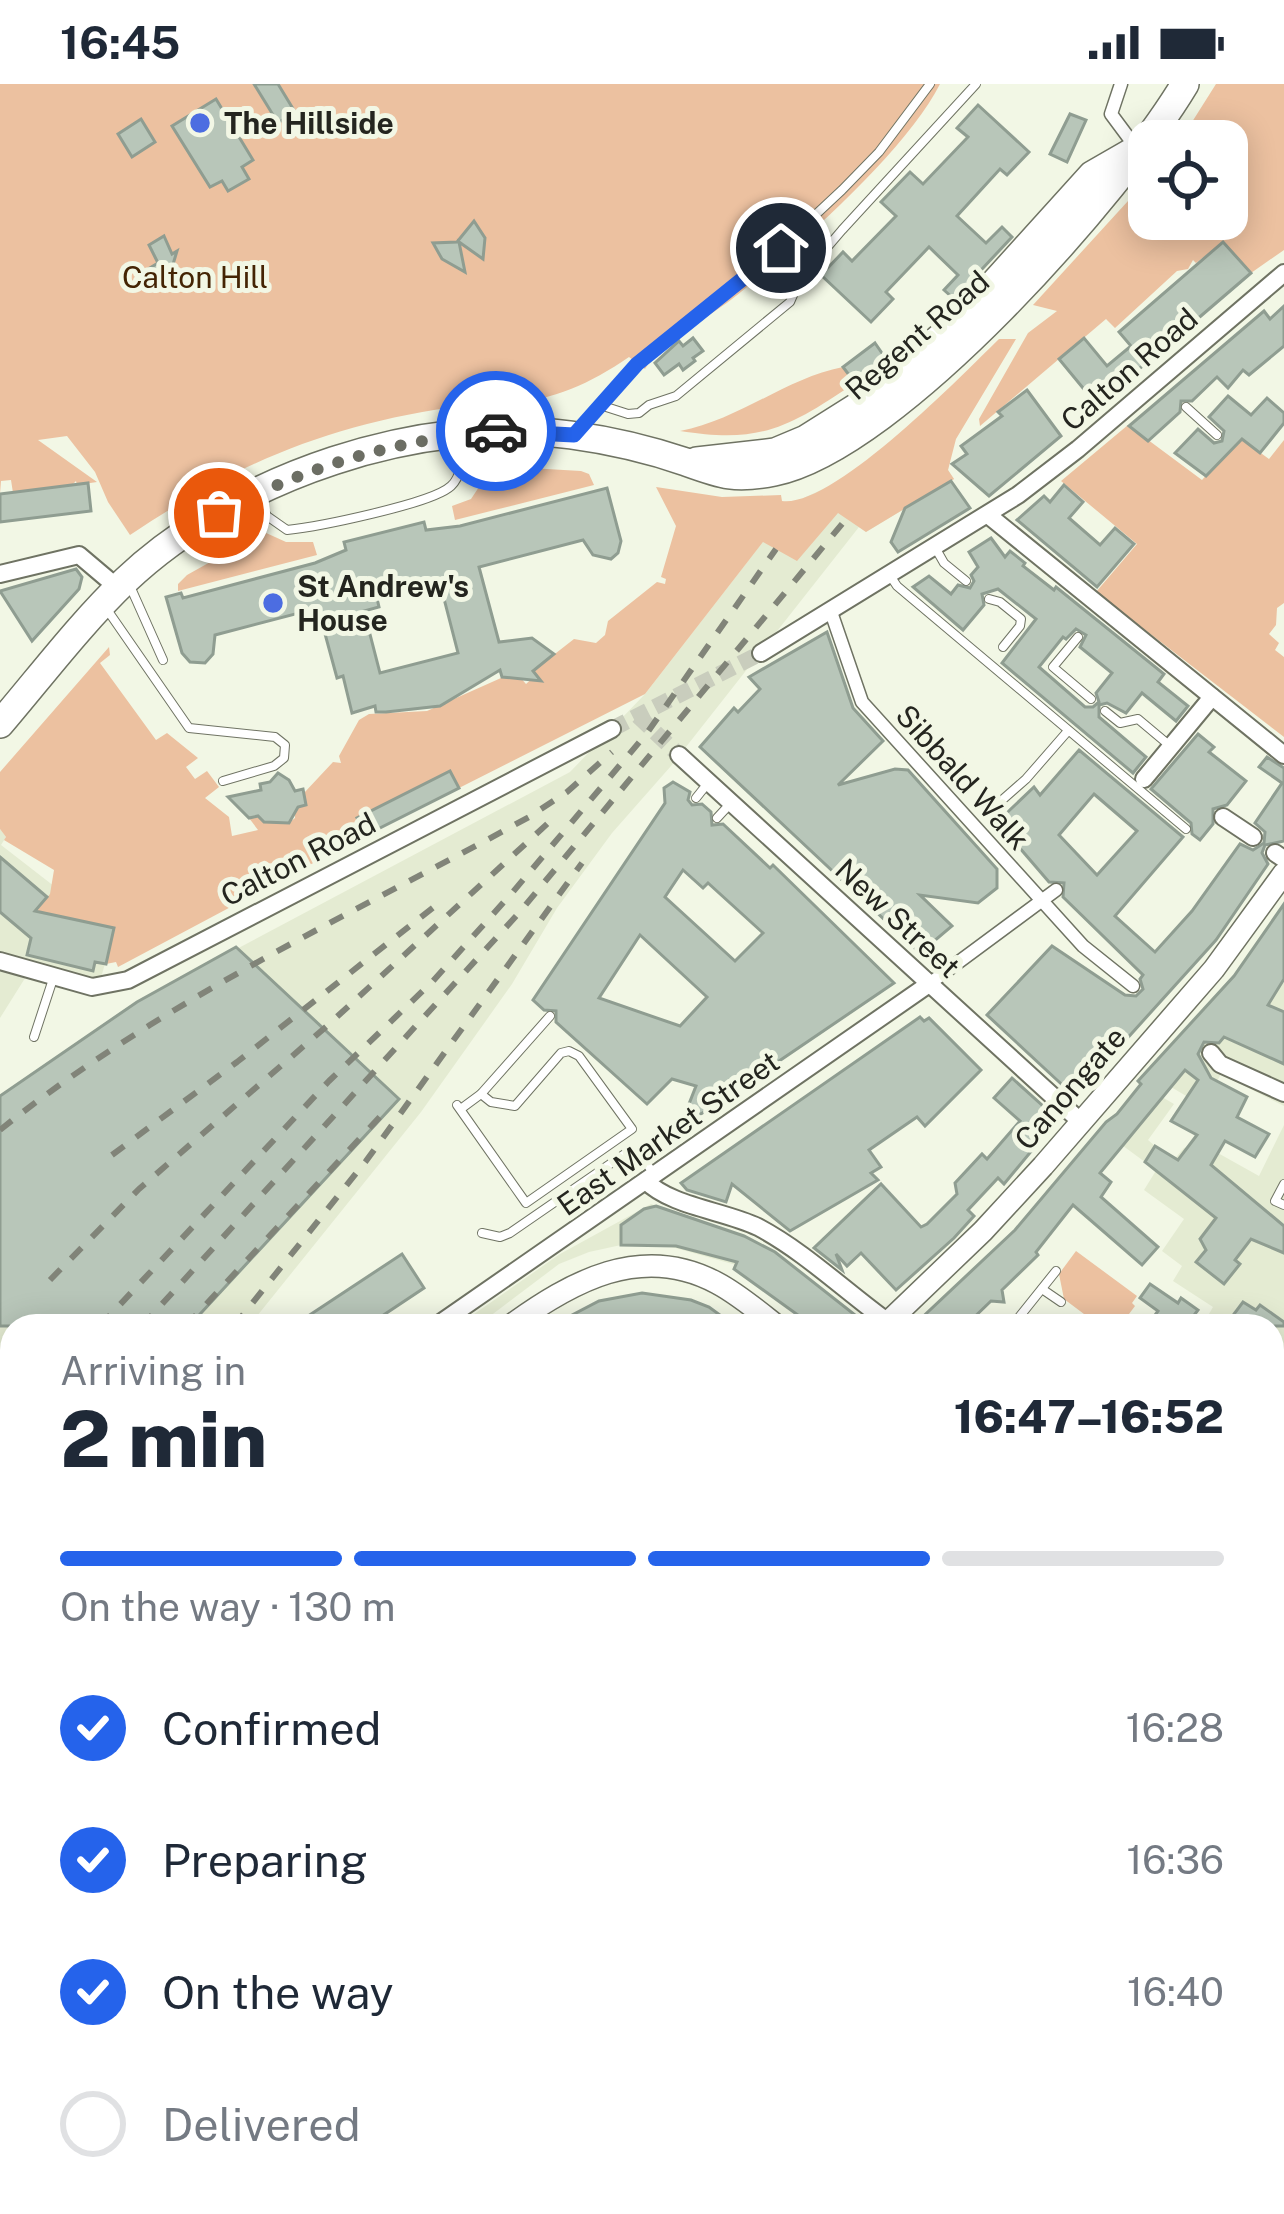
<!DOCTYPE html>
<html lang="en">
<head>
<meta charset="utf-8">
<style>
  :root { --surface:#fff; --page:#f2f2f3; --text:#1f2937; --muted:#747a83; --line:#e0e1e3; --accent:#2563eb }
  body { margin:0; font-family:"Public Sans",sans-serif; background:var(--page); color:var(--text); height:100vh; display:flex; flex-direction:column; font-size:45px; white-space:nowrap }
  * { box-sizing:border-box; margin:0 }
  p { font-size:39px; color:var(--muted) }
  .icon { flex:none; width:66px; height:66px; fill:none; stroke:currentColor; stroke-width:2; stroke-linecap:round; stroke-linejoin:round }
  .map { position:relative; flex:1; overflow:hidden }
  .drawer { position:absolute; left:0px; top:1230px; width:1284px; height:900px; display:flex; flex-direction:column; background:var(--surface); border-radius:36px 36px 0 0; box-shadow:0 6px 30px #0003 }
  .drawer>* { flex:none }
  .buttons { position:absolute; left:1128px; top:36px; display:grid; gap:24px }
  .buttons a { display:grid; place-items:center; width:120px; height:120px; border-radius:24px; background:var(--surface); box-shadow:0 6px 30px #0003; font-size:60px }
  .pin { position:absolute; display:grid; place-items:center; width:102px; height:102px; color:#fff; margin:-51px; border:6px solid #fff; border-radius:50%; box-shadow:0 3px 12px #0007 }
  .courier { position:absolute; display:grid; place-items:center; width:120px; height:120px; margin:-60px; border:9px solid #2563eb; border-radius:50%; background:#fff; color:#222; box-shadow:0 3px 15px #0007 }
  .headline em { font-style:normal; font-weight:800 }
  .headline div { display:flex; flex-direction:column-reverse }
  .headline { display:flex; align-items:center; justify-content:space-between; height:204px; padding:0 60px }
  h1 { font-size:78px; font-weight:800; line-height:90px }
  .bar { display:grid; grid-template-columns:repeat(4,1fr); gap:18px 12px; align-content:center; height:144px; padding:0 60px }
  .bar i { height:15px; border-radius:9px; background:var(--line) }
  .bar .on { background:var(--accent) }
  .bar p { grid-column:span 4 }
  ol { padding:0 60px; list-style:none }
  li { display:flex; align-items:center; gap:36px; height:132px }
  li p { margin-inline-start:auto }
  li .icon { padding:12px; border-radius:50%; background:var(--accent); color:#fff; stroke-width:4 }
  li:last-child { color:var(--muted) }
  li i { width:66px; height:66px; border:6px solid var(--line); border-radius:50% }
  .status { display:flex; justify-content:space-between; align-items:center; height:84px; padding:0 60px; background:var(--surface); direction:ltr }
  .status svg { height:33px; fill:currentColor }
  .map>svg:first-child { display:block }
  .built { fill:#e4ebd2 }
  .green { fill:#ecc1a0 }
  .building { fill:#b8c6b9; stroke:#8f9d91; stroke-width:3; fill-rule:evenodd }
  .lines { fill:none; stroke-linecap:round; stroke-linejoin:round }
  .minor-tunnel { stroke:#c9cdbd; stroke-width:16; stroke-dasharray:16 8; stroke-linecap:butt }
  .service-casing { stroke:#6f7363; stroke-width:10 }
  .pedestrian-casing { stroke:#6f7363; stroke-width:15 }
  .minor-casing { stroke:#6f7363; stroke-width:20 }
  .tertiary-casing { stroke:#6f7363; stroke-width:24 }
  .primary-casing { stroke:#6f7363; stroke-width:30 }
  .service { stroke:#fff; stroke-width:8 }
  .pedestrian { stroke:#fff; stroke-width:12 }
  .minor { stroke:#fff; stroke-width:16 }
  .tertiary { stroke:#fff; stroke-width:21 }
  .primary { stroke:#fff; stroke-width:27 }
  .rail { stroke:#818479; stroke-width:6; stroke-dasharray:15 15; stroke-linecap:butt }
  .primary-bridge-casing { stroke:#6f7363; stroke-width:30; stroke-linecap:butt }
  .primary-bridge { stroke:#fff; stroke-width:27 }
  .done { stroke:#6c6e64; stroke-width:12; stroke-dasharray:0 21.6 }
  .route { stroke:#2563eb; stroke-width:15 }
  .poi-dot { fill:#4c6de1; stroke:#f2f7e5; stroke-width:4.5 }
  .labels { text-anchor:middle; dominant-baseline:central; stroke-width:10; stroke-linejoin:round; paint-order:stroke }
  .poi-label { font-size:30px; font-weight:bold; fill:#24251f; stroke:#f2f7e5; text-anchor:start }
  .park-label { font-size:30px; fill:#442404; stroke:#f2f7e5 }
  .street-label { font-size:30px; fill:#24251f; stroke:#f2f7e5 }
</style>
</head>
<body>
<div class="status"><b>16:45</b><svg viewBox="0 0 49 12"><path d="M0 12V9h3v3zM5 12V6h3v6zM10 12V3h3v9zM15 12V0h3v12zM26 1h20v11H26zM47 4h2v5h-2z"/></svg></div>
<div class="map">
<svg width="1284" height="2130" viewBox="0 0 1284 2130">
  <rect width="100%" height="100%" fill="#f2f7e5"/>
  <g class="built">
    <polygon points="954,344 948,386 954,395 866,448 859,443 671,682 612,749 557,824 512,900 421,1028 249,1242 12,1242 12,1557 0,1546 0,1012 137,918 570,688 645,610 793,419"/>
    <polygon points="0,745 6,753 1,761 59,806 118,834 100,897 32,883 0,934"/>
    <polygon points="1284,820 1284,1022 1221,990 1209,1012 1193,1016 1171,1003 1162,1013 1174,1020 1148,1056 1155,1062 1145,1078 1100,1045 1117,1030 1140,1000 1138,997 1234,893"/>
    <polygon points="1284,1041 1284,1463 1272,1454 1272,1242 1202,1242 1213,1223 1173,1197 1182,1182 1162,1167 1184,1135 1144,1106 1157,1085 1166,1085 1184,1064 1200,1059 1259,1092"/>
    <polygon points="651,1120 750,1155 736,1181 665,1161 621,1161 589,1168 559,1180 477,1242 457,1242 560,1170"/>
    <polygon points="1272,1621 1284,1626 1284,2028 1272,2021"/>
  </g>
  <g class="green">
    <path d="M0 0H940C906 68 793 167 732 215 705 236 662 256 645 285L629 273C585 303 547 319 493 320L496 305H484L487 320H472L475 311H463V319L467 321C333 339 242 376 130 451L108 418 95 388 67 352 38 356 97 398 77 401 76 397 71 402 13 409 11 396 1 397 0 410Z"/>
    <polygon points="1216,0 1284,0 1284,166 1251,189 1223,158 1196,179 1193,176 1188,185 1177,187 1115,244 1106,235 980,342 979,335 1028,249 1057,227 1033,221 1149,94 1149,135 1227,135 1227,57 1180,57"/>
    <path d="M999 255H1016L956 355 948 386 954 395 866 448 838 429 797 477 763 458 645 610 459 704 447 688 361 732 366 751 118 883 116 878 106 880 114 844 37 827 50 810 54 786 4 756 6 753 0 745V688L109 563 110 571 100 579 156 656 167 649 198 674 186 683 195 695 207 687 219 703 205 714 229 733 232 752 258 746 249 734 261 731 278 740 289 739 295 734V724L306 721 304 709 333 678 341 679 339 672 359 636 369 630 427 627 510 590 514 595 519 592 526 600 536 591 533 587 574 555 596 559 605 551 608 537 657 498 665 500 666 495 661 493 676 442 656 403 722 413 781 411 782 417C833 424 960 293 999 255Z"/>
    <path d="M843 283 855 299C789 343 762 360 680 347 739 336 786 294 843 283Z"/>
    <polygon points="1128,341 1202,396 1240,354 1269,375 1284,356 1284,519 1277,524 1276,541 1269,550 1279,559 1275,566 1284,573 1284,653 1096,508 1137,460 1061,397"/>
    <polygon points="493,382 581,387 589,390 594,401 455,436 452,422 471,415"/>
    <polygon points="264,448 286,458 313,458 317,471 178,507 178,500 187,491"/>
    <polygon points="1076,1167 1137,1212 1132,1219 1135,1222 1120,1242 1100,1242 1064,1215 1059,1190"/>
  </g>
  <g class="building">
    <polygon points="254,0 278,0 295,28 278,39"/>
    <polygon points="216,15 253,76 242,83 249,95 228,107 222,97 210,103 172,42"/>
    <polygon points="978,21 1029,68 1007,91 1000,85 957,132 986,159 1002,143 1012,153 954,215 944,206 958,191 929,163 886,208 893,215 871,238 821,191 843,168 852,177 896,132 881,118 910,88 923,100 968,53 957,44"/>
    <polygon points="1070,30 1086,36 1067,78 1050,70"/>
    <polygon points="141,35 155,58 132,73 118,50"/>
    <polygon points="474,137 485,154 483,175 459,158 465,188 442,175 433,159 457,158"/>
    <polygon points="164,152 172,170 177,167 168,197 158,205 145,187 158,179 149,161"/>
    <polygon points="1223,158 1251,189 1097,321 1059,275 1084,254 1107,282 1131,262 1119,248"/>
    <polygon points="1284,222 1284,262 1249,291 1243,286 1228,304 1217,293 1192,317 1181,317 1180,328 1148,357 1129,342 1264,227 1270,235"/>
    <polygon points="693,254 703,267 693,274 695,277 683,286 679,280 664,291 655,279 679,257 683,262"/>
    <polygon points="875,259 886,275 855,299 843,283"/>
    <polygon points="1027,306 1061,352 989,412 952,380 967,370 961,362 1002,332 998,328"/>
    <polygon points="1228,312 1251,331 1267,314 1284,329 1284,339 1260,369 1242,355 1206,392 1175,369 1198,345 1214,359 1222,357 1224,347 1209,333"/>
    <polygon points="951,397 970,424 898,468 891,458 905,424"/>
    <polygon points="88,399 91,427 0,438 0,410"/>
    <polygon points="1064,401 1083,418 1069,434 1100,461 1115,444 1134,460 1097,503 1017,436 1044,412 1050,418"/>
    <path d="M607 404 621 457 618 469 611 475 593 471 583 456 479 483 499 558 532 554 554 570 533 587 541 597 502 593 500 586 440 622 386 628H376L375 622 352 629 343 592 337 594 318 524 215 551 213 570 205 579 190 578 182 569 166 513 181 509 183 514 315 479 346 466 344 458 424 438 426 446 460 442ZM423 498 427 510 442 507 458 569 380 589 364 527 379 523 376 510Z"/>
    <path d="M991 454 1005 473 1010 467 1025 479 1023 482 1054 506 1056 503 1164 590 1158 598 1188 622 1176 637 1142 609 1126 629 1107 619 1099 621V633L1146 673 1133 689 1002 579 1036 535 998 505 982 510 984 521 963 546 913 503 929 492 951 510 958 501 970 504 974 497 971 491 978 483 969 468ZM1076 545 1086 551 1080 563 1112 589 1096 609 1099 618 1093 623H1085L1039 583 1063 553 1066 555Z"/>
    <polygon points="76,485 82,493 79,505 32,557 0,507"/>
    <polygon points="827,548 853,624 883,657 838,701 895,685 908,686 997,785 997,804 978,819 920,811 952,842 920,869 700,663 734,624 738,628 760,605 749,593"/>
    <polygon points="1198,650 1214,663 1209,668 1246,697 1227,721 1213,725 1213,740 1200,756 1192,750 1191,739 1151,705"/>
    <path d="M1079 666 1183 753 1115 832 1155 868 1192 827 1240 760 1253 766 1264 759 1265 748 1255 739 1282 699 1259 683 1267 673 1284 684V757L1265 761 1262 769 1268 780 1216 856 1105 979 1095 969 1078 987 1081 999 1071 1009 987 931 1052 862 1125 911 1136 912 1143 905 1140 895 1143 891 1063 813 1064 799 1049 798 1006 748 994 741 1034 703 1040 711ZM1094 710 1137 747 1097 791 1059 751Z"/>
    <polygon points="450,687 459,704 366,751 357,734"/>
    <polygon points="278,689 289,696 295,707 303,705 306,721 298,723 289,739 264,738 258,732 249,734 228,713 261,706 260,700 270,698"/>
    <path d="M673 698 690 708 688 716 692 721 702 720 711 728 712 741 723 740 770 784 773 781 894 899 701 1030 694 1029 689 1020 696 1002 672 995 647 1020 556 938V927L544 926 533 916 665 719 664 704ZM683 786 703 804 708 799 763 849 735 877 665 813ZM640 851 707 913 680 942 599 914Z"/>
    <polygon points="0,773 47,813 35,827 114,844 106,880 95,878 93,887 27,871 31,854 0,828"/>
    <polygon points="1284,820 1284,895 1268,921 1284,928 1284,980 1224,953 1219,959 1204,958 1198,970 1211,994 1247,1013 1237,1033 1269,1050 1255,1073 1225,1057 1211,1081 1284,1142 1284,1169 1251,1155 1235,1176 1240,1180 1224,1200 1196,1178 1206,1166 1200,1155 1216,1134 1145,1078 1155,1062 1178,1076 1197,1051 1171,1037 1198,996 1185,986 1100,1089 1111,1098 1101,1113 1158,1163 1142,1181 1073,1121 1036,1168 1038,1171 1002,1206 1004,1218 991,1217 965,1242 913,1242 1015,1146 1106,1038 1117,1030 1141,1000 1138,997 1234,892"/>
    <polygon points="236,863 399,1015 189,1242 0,1242 0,1012 137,918"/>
    <polygon points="920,933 924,937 929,934 981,986 925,1042 917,1033 869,1066 881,1083 871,1089 878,1096 790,1147 732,1100 726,1118 687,1106 681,1099"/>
    <polygon points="1012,994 1053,1031 1032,1054 1038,1059 1004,1100 998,1094 968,1126 974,1132 954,1154 896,1206 861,1169 847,1182 836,1170 842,1186 814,1164 881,1100 921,1143 927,1140 957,1110 955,1099 982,1070 987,1075 1020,1037 994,1014"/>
    <polygon points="656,1122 744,1152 775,1168 869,1242 813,1242 734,1185 737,1178 676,1162 621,1161 621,1141 644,1125"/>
    <polygon points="402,1170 424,1204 367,1242 293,1242"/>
    <polygon points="1150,1200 1178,1219 1181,1214 1198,1226 1186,1242 1147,1242 1158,1227 1140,1214"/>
    <polygon points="642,1209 691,1216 709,1223 735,1242 551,1242 599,1217"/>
    <polygon points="1243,1218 1256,1226 1260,1221 1284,1238 1284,1242 1225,1242"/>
  </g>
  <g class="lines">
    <g class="minor-tunnel">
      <polyline points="638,632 679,671"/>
      <polyline points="612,645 761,569"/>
    </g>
    <g class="service-casing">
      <g id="service">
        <polyline points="600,321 628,330 639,329 649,321 676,312 790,218 800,195 842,146 976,0"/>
        <polyline points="1186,323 1217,351"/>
        <polyline points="579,345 637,280 780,164 842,106 879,68 930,0"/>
        <path d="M258 416 267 432 287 446C316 443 432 420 451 402 463 391 461 373 461 358"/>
        <polyline points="936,465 944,479 966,497"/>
        <polyline points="891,493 897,502 1186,745"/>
        <polyline points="130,502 163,576"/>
        <polyline points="989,515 1000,518 1021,535 1020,542 1003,563"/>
        <polyline points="108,527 189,644 275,653 285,661 284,674 274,682 223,697"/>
        <polyline points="1078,553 1053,583 1091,615"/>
        <polyline points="1105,627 1120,639 1138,635 1169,661"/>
        <polyline points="696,714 708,699"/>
        <polyline points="993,724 1026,695 1067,648"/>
        <polyline points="717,734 730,720"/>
        <polyline points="34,953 53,895"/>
        <polyline points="457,1021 526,1119 632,1045 579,972 569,967 561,969 515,1022 491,1018 481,1010"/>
        <polyline points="462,1024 481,1010 550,932"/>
        <polyline points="1284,1100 1275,1117 1284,1121"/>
        <polyline points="482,1149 500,1153 510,1149 626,1069 641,1072 654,1090"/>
        <polyline points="1042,1205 1061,1218"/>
        <polyline points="1012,1242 1056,1187"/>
        <polyline points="1272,1407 1284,1391"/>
        <polyline points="1272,1416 1284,1432"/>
        <polyline points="1272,1460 1284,1470"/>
        <polyline points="1272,1790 1279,1777 1284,1779"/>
        <polyline points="0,1979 12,1967"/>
        <polyline points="0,1998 12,2010"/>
        <polyline points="1272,2044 1284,2051"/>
        <polyline points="256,2118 268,2130"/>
        <polyline points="566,2118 578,2130"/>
        <polyline points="409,2130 419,2118"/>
        <polyline points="551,2130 564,2118"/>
      </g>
    </g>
    <g class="pedestrian-casing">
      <g id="pedestrian">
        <polyline points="1121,0 1111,30 1137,65"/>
        <polyline points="831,528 862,618 1083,862 1133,902"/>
        <polyline points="929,900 1056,806"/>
        <polyline points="0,1828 12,1820"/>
      </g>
    </g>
    <g class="minor-casing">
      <g id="minor">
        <polyline points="988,431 1284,671"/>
        <polyline points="0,490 79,471 118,504"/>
        <polyline points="761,569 1018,411 1078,365 1284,189"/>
        <polyline points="679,671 1080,1037"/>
        <polyline points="1144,695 1212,613"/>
        <polyline points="1223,733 1253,753"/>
        <polyline points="1275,769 1284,775"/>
        <polyline points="0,877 92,903 128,896 612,645"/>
        <polyline points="1211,969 1220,980 1284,1009"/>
        <path d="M646 1097C670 1122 725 1127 758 1143 805 1168 845 1207 888 1238"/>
        <polyline points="436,1242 929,900"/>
        <polyline points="145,2118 152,2130"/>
        <polyline points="9,2130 22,2118"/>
        <polyline points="1026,2130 1033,2118"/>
        <polyline points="1275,2130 1284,2114"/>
      </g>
    </g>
    <g class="tertiary-casing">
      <g id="tertiary">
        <path d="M510 1242C571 1198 641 1158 717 1199 738 1210 758 1227 777 1242"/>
        <polyline points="884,1242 983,1147 1043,1082 1214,885 1284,789"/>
        <polyline points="1272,1525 1284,1515"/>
        <polyline points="1272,1563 1284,1583"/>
        <polyline points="0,1612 12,1598"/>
        <polyline points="659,2130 674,2118"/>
      </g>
    </g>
    <g class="primary-casing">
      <g id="primary">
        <polyline points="697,377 775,368 806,355 860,321 961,236 1092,91 1132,68"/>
        <path d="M0 640C41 592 80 540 126 496 236 392 422 330 571 351 608 356 651 366 686 378 722 391 735 396 774 388 897 363 1121 107 1185 0"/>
        <polyline points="841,2118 854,2130"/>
      </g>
    </g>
    <use href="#service" class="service"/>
    <use href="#pedestrian" class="pedestrian"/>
    <use href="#minor" class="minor"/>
    <use href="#tertiary" class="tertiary"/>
    <use href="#primary" class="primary"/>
    <g class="rail">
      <path d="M0 1046C161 917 349 832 529 733L567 708 612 668"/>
      <polyline points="112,1071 237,978 435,822"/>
      <polyline points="50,1196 139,1105 328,941 558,730"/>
      <polyline points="100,1242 329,997 433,897 512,809 647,649 776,465"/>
      <polyline points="142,1242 518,830 847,434"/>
      <polyline points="186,1242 387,1025"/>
      <polyline points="234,1242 366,1077 582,779"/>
      <polyline points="0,1340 12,1327"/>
      <polyline points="0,1395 12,1382"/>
      <polyline points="0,1456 12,1445"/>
      <polyline points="0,1508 12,1496"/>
    </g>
    <g class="primary-bridge-casing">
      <polyline id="primary-bridge" points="0,1340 12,1351"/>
    </g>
    <use href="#primary-bridge" class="primary-bridge"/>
  </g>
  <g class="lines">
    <path class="done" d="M219 429C308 382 395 356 496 347"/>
    <polyline class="route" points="496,347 574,351 637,280 781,164"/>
  </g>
  <g class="poi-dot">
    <circle cx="200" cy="39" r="12"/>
    <circle cx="273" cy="519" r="12"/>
  </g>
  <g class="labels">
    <g class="poi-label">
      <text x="224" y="39">The Hillside</text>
      <text x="297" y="502">St Andrew's<tspan x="297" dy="34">House</tspan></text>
    </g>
    <g class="park-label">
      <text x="195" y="193">Calton Hill</text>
    </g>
    <g class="street-label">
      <text transform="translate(917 251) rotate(-41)">Regent Road</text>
      <text transform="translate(1129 285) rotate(-41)">Calton Road</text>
      <text transform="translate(963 693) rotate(48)">Sibbald Walk</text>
      <text transform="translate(298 775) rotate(-27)">Calton Road</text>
      <text transform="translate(898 834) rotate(43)">New Street</text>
      <text transform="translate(1070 1004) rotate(-49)">Canongate</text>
      <text transform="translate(668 1049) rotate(-35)">East Market Street</text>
    </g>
  </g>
</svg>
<div class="buttons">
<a><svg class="icon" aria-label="locate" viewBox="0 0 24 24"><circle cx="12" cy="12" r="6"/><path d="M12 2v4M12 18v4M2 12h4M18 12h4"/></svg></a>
</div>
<div class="pin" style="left:219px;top:429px;background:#ea580c"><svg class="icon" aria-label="bag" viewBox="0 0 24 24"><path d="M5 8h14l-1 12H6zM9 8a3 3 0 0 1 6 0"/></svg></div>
<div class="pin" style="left:781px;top:164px;background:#1f2937"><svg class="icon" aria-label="home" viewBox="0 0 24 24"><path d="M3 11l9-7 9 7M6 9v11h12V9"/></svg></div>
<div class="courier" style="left:496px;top:347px"><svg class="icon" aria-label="car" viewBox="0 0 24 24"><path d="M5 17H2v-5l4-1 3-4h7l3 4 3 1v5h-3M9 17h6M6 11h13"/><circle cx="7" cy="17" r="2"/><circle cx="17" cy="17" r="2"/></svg></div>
<section class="drawer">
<div class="headline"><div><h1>2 min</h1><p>Arriving in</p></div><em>16:47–16:52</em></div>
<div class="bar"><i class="on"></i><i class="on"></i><i class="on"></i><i></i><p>On the way · 130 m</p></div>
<ol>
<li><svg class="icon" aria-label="check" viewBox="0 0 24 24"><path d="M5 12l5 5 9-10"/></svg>Confirmed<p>16:28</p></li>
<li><svg class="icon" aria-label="check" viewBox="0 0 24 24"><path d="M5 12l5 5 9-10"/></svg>Preparing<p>16:36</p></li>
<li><svg class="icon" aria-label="check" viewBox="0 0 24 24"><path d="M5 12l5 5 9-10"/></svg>On the way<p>16:40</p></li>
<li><i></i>Delivered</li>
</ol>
</section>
</div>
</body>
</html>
